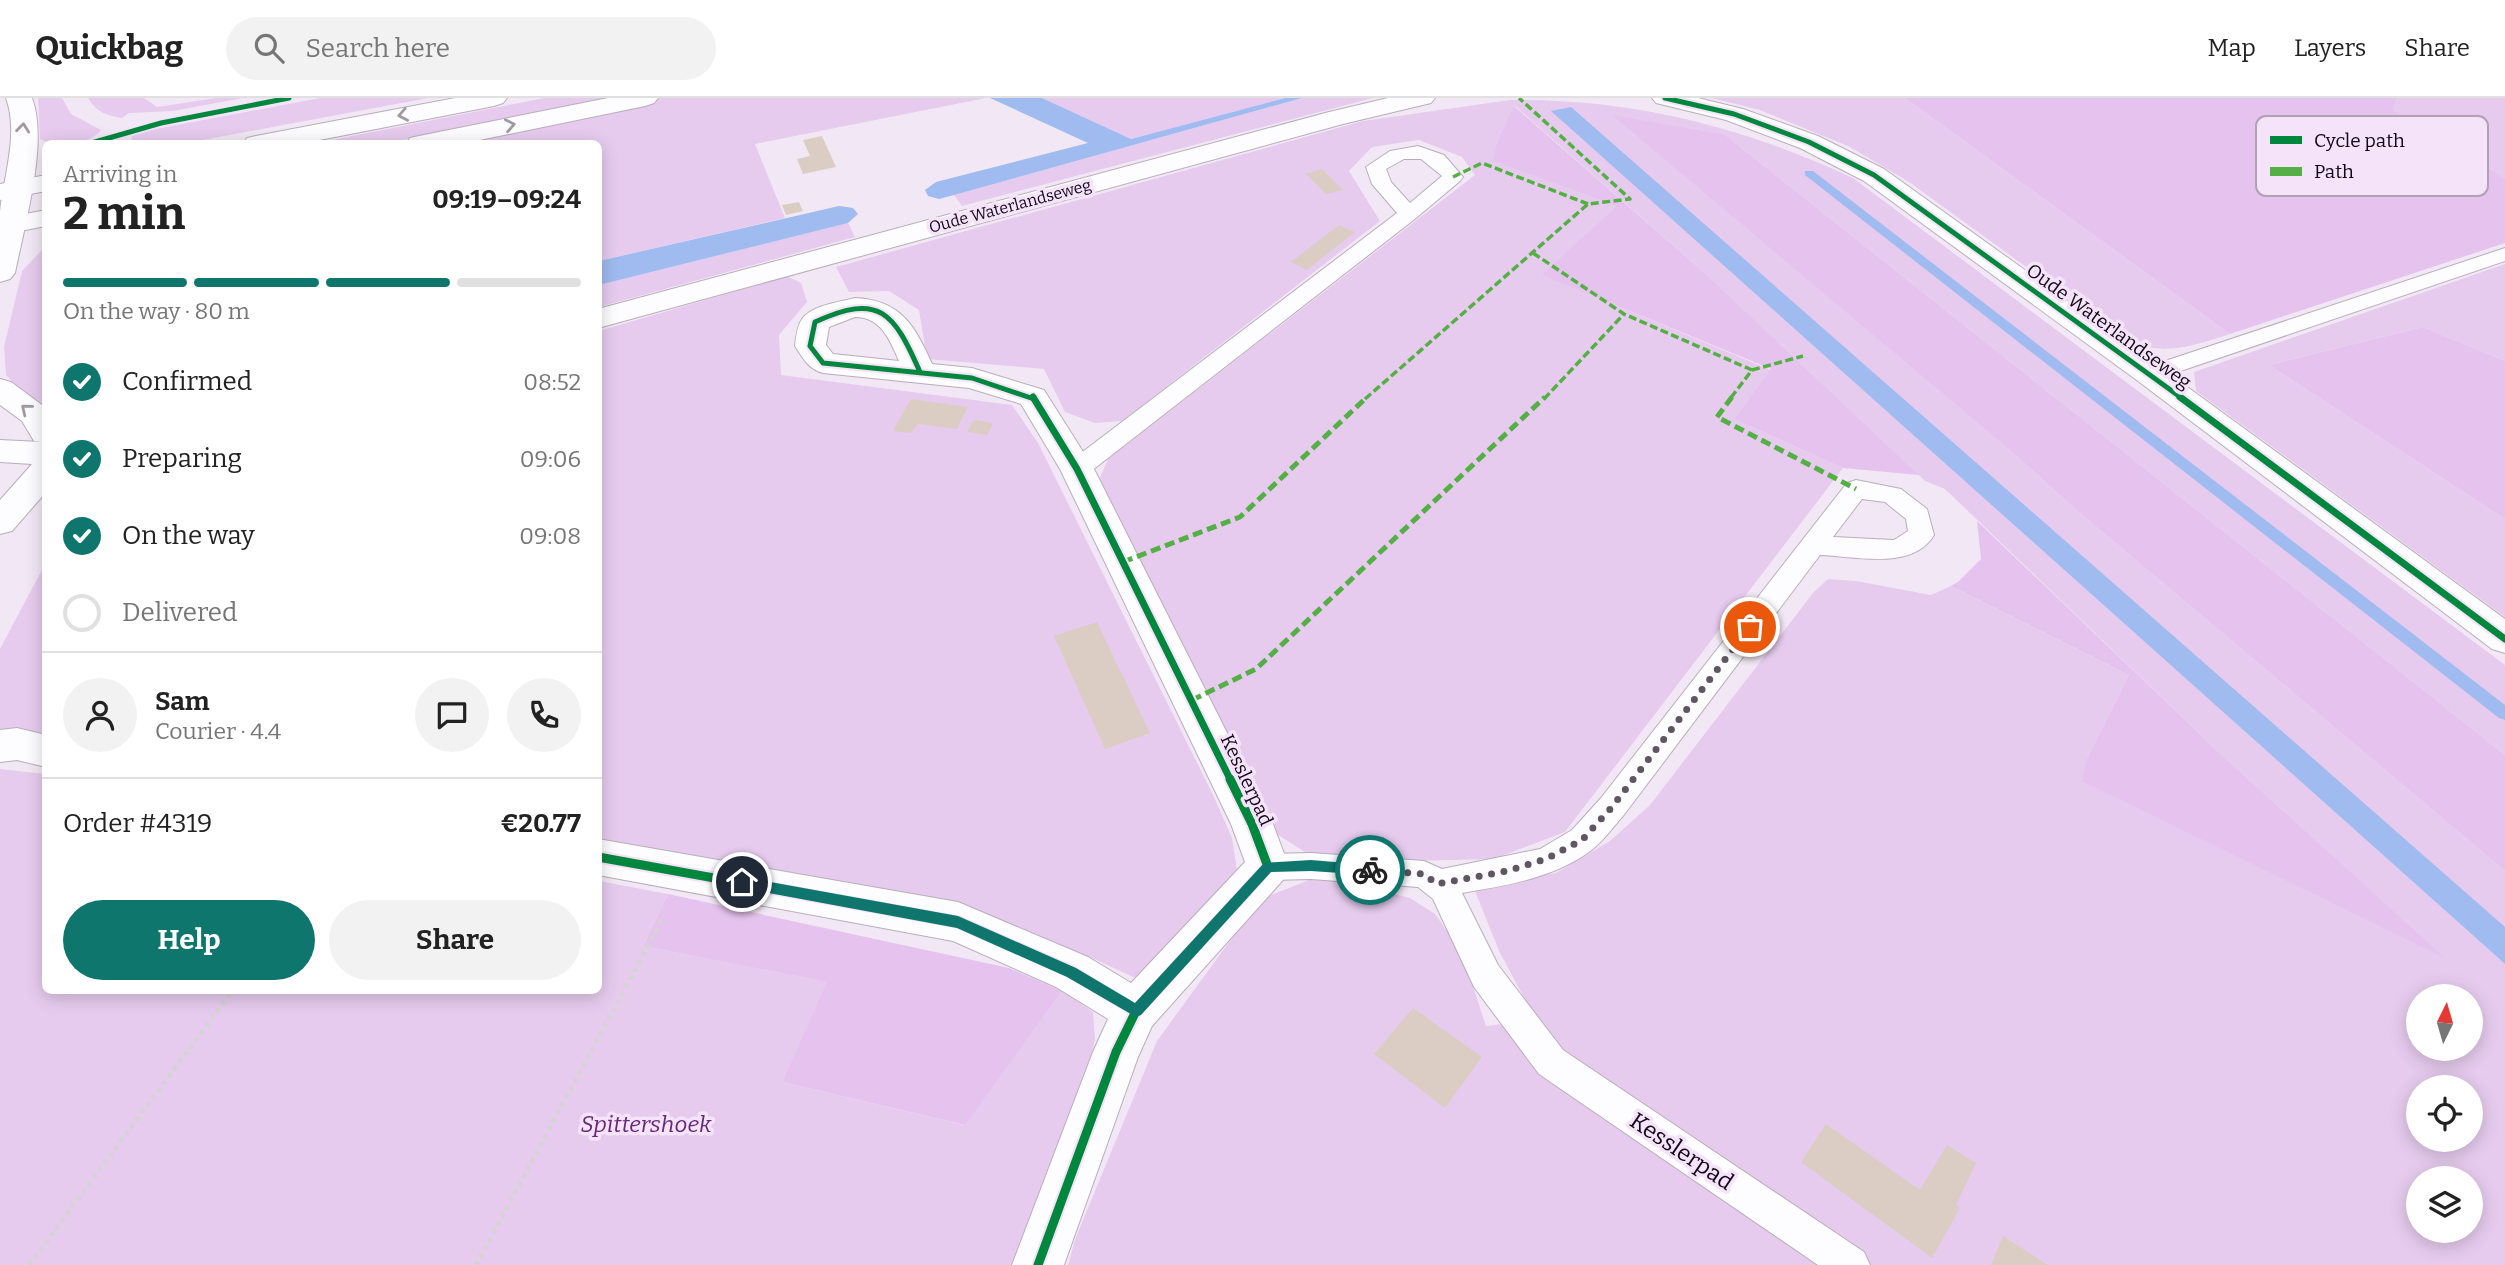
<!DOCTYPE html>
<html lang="en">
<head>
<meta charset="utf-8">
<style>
  :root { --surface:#fff; --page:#f2f2f2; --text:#222; --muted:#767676; --line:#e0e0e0; --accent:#0f766e }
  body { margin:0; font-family:Bitter,serif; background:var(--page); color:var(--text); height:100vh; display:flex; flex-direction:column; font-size:26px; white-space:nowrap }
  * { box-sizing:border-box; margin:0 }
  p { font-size:23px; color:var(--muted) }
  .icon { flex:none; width:38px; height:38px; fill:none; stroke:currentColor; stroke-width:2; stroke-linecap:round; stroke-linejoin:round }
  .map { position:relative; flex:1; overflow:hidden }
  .details { position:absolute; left:42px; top:42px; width:560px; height:854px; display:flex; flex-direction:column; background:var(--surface); border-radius:10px; box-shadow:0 4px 18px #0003 }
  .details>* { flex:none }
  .needle { width:46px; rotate:5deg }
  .controls { position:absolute; left:2406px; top:886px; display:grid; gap:14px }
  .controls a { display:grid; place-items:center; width:77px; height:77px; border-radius:50%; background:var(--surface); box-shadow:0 4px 18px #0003; font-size:35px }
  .pin { position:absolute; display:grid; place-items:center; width:60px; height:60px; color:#fff; margin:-30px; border:4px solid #fff; border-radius:50%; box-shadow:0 2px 7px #0007 }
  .courier { position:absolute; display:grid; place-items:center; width:70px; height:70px; margin:-35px; border:5px solid #0f766e; border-radius:50%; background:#fff; color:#222; box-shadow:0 2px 9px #0007 }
  .summary em { font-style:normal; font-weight:700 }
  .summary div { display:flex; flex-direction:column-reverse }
  .summary { display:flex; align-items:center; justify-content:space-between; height:119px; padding:0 21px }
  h1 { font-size:46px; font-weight:700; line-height:52px }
  .bar { display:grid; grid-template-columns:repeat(4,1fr); gap:10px 7px; align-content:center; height:84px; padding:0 21px }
  .bar i { height:9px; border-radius:5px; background:var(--line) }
  .bar .on { background:var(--accent) }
  .bar p { grid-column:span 4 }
  .line { display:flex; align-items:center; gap:18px; padding:0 21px; border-top:2px solid var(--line) }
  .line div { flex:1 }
  .round { display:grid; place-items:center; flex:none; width:74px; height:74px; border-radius:37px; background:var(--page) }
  ol { padding:0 21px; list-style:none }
  li { display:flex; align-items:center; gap:21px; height:77px }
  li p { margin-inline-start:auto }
  li .icon { padding:7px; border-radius:50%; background:var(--accent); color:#fff; stroke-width:4 }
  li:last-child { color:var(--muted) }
  li i { width:38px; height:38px; border:4px solid var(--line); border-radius:50% }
  .action { display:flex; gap:14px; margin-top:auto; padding:14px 21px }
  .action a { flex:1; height:80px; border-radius:42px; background:var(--accent); color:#fff; font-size:28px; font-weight:700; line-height:80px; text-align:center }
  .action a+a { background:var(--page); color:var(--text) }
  header { display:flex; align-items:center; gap:42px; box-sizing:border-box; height:98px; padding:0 35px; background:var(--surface); border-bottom:2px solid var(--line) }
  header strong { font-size:33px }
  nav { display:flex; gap:38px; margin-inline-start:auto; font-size:24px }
  .search { width:490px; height:63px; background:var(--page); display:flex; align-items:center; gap:18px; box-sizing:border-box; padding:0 24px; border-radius:38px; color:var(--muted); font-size:26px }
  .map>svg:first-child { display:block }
  .green { fill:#e6cbee; fill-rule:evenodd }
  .forest { fill:#e5c3ee }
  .water { fill:#9fbbef }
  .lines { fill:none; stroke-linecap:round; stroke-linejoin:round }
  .stream { fill:#9fbbef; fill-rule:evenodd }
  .building { fill:#dbcdc4 }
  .lane-casing { stroke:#b8aebb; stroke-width:2 }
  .street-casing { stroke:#b8aebb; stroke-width:2 }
  .secondary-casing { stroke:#b8aebb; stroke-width:2 }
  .path { stroke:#d6d3d6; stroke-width:5; stroke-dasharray:4.5 4.5; stroke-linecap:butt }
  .lane { fill:#fdfcfe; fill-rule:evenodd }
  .street { fill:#fdfcfe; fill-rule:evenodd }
  .secondary { fill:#fdfcfe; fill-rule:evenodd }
  .quiet-far1 { stroke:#54b044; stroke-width:3.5; stroke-dasharray:8 3.5; stroke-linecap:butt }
  .quiet { stroke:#54b044; stroke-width:5; stroke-dasharray:10 5; stroke-linecap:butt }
  .cycleway-far2-casing { stroke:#f5e3fa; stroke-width:9 }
  .cycleway-far1-casing { stroke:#f5e3fa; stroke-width:11 }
  .cycleway-casing { stroke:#f5e3fa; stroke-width:13 }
  .cycleway-far2 { stroke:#00873e; stroke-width:5 }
  .cycleway-far1 { stroke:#00873e; stroke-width:7 }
  .cycleway { stroke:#00873e; stroke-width:9 }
  .oneway { stroke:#9f9aa1 }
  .route { fill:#0f766e }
  .done { stroke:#605663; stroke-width:7; stroke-dasharray:0 12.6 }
  .labels { text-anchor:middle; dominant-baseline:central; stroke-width:7; stroke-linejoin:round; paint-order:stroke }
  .far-street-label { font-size:16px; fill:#120815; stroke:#f5e3fa }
  .street-label { font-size:19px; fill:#120815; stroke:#f5e3fa }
  .near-park-label { font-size:23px; font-style:italic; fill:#682879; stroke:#f5e3fa }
  .near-street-label { font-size:23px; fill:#120815; stroke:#f5e3fa }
  .key { fill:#f5e3fa; stroke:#b1a1b5; stroke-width:2 }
  .key-label { font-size:19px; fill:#120815 }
</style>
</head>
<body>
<header>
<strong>Quickbag</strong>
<div class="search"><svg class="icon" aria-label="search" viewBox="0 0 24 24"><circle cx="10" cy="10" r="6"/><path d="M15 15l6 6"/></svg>Search here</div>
<nav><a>Map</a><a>Layers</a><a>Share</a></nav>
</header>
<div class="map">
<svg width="2505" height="1167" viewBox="0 0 2505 1167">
  <rect width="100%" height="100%" fill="#f2e8f5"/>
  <g class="green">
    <path d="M38 0H62L71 16 101 32C89 48 57 50 40 41Z"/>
    <path d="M88 0H144L157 9 216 0H243L173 13 129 15 122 20C105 17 97 14 88 0Z"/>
    <polygon points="320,0 428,0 187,45 131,45 132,37 145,33"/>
    <polygon points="544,0 615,0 388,45 312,46"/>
    <polygon points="661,0 986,0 755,46 785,120 599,163 598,46 437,46"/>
    <polygon points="1042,0 1285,0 1131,41"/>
    <polygon points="1302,0 1373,0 962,108 954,97"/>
    <path d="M1711 0H1905L2230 236C2192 248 2169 257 2131 245L1909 84 1850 49 1760 12Z"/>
    <polygon points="2397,0 2505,0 2505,80 2393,12"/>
    <path d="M1510 2C1631 0 1744 29 1853 80L2505 567V657L1724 36 1614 18 2020 361 2074 410 2505 773V830L1552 13 2505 866V1167H1068L1076 1139 1157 943 1240 829 1269 798 1309 782 1349 784 1410 800 1435 816 1462 855 1486 928 1536 922 1499 853 1473 788 1556 775 1610 743 1650 707 1813 495 1828 481 1856 483 1931 497 1951 488 2129 577 2087 660 2442 858 2223 658 1945 391 1925 383 1707 177 1515 8 1496 46 1494 63 1616 108 1543 177 1771 272 1734 321 1843 370 1565 734 1493 761 1361 764 1319 763 1275 735 1099 382 1108 361 1475 77 1462 59 1419 42 1372 49 1349 73 1380 123 1122 323 1095 325 1065 314 1044 271 927 261 919 212 889 193 849 194 836 169 1363 23ZM2418 898H2471V950H2418ZM2418 989H2471V1041H2418ZM2418 1080H2471V1132H2418Z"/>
    <polygon points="848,125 855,139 599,209 599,187"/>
    <polygon points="45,149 45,307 30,302 6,277 4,249 22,173"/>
    <polygon points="2505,166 2505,263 2423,229 2269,267 2505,421 2505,519 2196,293 2194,274"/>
    <polygon points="787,178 801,185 807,204 779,237 781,277 1012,307 1038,345 1214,699 1232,740 1237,772 1154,876 1133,879 1090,859 974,814 599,743 599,233"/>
    <polygon points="45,466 45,635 0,635 0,551"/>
    <polygon points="0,671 45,676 46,892 598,892 599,783 668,796 643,848 828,884 782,984 964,1027 1062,893 1093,914 1095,941 1084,994 1021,1167 0,1167"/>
  </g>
  <g class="forest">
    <polygon points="1905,0 2397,0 2393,12 2505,80 2505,145 2230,236"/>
    <polygon points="1514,8 1707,177 1919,377 1843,370 1734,321 1771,271 1542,177 1616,108 1493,63 1496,46"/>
    <polygon points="1612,17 1724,36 2505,657 2505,773 2074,410 2020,361"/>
    <polygon points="2423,229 2505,263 2505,421 2269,267"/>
    <polygon points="1977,423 2223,658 2445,860 2082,683 2087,660 2129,577 1951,488 1959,483 1981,461"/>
    <polygon points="668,796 1009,870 1062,893 965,1027 782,984 827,884 643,848"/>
  </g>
  <g class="water">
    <polygon points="990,0 1042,0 1131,41 1285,0 1302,0 954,97 939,101 928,98 925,92 936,84 1088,45"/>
    <polygon points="1571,9 2505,829 2505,866 1551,13"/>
    <polygon points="839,108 853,110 858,116 848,125 599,187 599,163"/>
  </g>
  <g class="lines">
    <polygon class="stream" points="1805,73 1813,73 2505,607 2505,622 2499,620 1805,77"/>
  </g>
  <g class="building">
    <polygon points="822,38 836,69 803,76 797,61 810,58 803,42"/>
    <polygon points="1322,71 1343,92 1326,96 1306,76"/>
    <polygon points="799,104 803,113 786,117 782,107"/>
    <polygon points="1339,127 1355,134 1307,172 1291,164"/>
    <polygon points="911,301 968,309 957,331 918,326 911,335 893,333"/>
    <polygon points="974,322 993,325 987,337 967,334"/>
    <polygon points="1097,524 1150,635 1105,651 1054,538"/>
    <polygon points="1413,910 1482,959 1445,1010 1374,956"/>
    <polygon points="1826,1026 1920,1092 1947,1047 1976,1065 1956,1107 1960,1110 1932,1160 1801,1064"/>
    <polygon points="2003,1138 2048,1167 1991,1167"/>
  </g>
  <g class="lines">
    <g class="lane-casing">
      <g id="lane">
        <path d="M1418 48 1444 57 1463 79 1460 83 1416 120 1086 377 1077 379 1068 377 1065 371 1068 365 1397 115 1372 86 1366 69 1390 53ZM1404 61H1421L1442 78 1410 105 1391 84 1386 71Z"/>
        <polygon points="2505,150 2505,163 2157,281 2149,283 2141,281 2138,276 2141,271"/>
        <path d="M1856 382 1901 391 1927 411 1934 437C1913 473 1854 458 1820 457L1623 718C1613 729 1605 741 1594 750 1557 780 1507 787 1462 795L1498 867 1563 952 1864 1154 1870 1167H1818L1539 976 1474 889 1433 801 1418 789 1311 781 1268 782 1257 778 1252 769 1257 760 1268 756 1311 755 1424 763 1442 771 1540 751 1572 732 1601 700 1847 385ZM1862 401 1885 404 1906 421 1908 433 1894 442 1833 439Z"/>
      </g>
    </g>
    <g class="street-casing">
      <g id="street">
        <path d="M6 0H32C49 44 24 129 15 175L10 181 0 184C0 161 0 136 0 113 4 77 19 35 6 0Z"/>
        <polygon points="1388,0 1435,0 1431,5 1343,26 598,230 598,211 1329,14"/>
        <polygon points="1652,0 1698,0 1743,11 1818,38 1884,71 2160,269 2505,521 2505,555 2492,551 2138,283 1864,83 1800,50 1726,22 1656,5"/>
        <path d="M855 200C901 202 915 228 932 266L972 270 1044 292 1094 371 1273 726 1289 769 1283 782 1152 928 1138 959 1064 1167H1012L1093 954 1108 921 1056 889 953 843 598 777V741L958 804 1088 859 1131 885 1245 764 1231 726 1060 371 1021 306 969 290 823 275C808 271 803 260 795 248 796 239 797 228 802 221 812 207 840 204 855 200ZM855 219C881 219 890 242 899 263L833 256 826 247 829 229Z"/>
        <polygon points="0,281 11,284 46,310 46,394 12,433 0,436 0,402 32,366 0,364 0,342 41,344 34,343 22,323 0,307"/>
        <polygon points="17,630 46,637 46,669 17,662 0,664 0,632"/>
      </g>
    </g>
    <g class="secondary-casing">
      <g id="secondary">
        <polygon points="455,0 507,0 503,5 494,8 299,46 243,46 247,40 256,38"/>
        <polygon points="608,0 658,0 654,5 645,8 460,46 406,46 410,40 419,38"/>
        <polygon points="46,77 46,93 0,102 0,86"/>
        <polygon points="46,112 46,128 0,137 0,121"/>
      </g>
    </g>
    <g class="path">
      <polyline points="29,1167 233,892"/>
      <polyline points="476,1167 664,818"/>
    </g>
    <use href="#lane" class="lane"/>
    <use href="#street" class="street"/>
    <use href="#secondary" class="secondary"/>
    <g class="quiet-far1">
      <polyline points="1453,79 1482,65 1588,106"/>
      <polyline points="1533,155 1624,216 1752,272 1730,301"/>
      <polyline points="1752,272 1803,258"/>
      <polyline points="1365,301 1588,106 1630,101 1519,0"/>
      <polyline points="1544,301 1624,216"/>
    </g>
    <g class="quiet">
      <polyline points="1732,299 1717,319 1856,391"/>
      <polyline points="1123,464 1240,419 1367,299"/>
      <polyline points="1192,602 1256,571 1545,299"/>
    </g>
    <g class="cycleway-far2-casing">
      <g id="cycleway-far2">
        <polyline points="1665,0 1734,16 1809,44 1874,77 2183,301"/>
        <polyline points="88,46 161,25 289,0"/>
        <path d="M920 274C894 215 880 194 815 224L810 248 823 265 972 280 1034 301"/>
      </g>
    </g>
    <g class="cycleway-far1-casing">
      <g id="cycleway-far1">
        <polyline points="1033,299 1077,371 1231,683"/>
        <polyline points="2180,299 2505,541"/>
      </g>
    </g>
    <g class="cycleway-casing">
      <g id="cycleway">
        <polyline points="598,759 958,824 1072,874 1136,913"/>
        <polyline points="1038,1167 1116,954 1136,913 1268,769 1252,726 1230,681"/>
      </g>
    </g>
    <use href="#cycleway-far2" class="cycleway-far2"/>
    <use href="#cycleway-far1" class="cycleway-far1"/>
    <use href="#cycleway" class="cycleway"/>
  </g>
  <defs><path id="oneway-chevron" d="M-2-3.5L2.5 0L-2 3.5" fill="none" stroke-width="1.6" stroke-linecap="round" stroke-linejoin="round" transform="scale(1.75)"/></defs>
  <g class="oneway">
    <use href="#oneway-chevron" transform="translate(403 17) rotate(169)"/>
    <use href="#oneway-chevron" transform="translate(510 27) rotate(-11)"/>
    <use href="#oneway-chevron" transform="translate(23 30) rotate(-84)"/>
    <use href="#oneway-chevron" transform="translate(26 311) rotate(-141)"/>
  </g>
  <polygon class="route" points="1311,762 1370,767 1376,772 1370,777 1311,773 1271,774 1141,917 1136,919 1067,879 957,830 742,790 736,784 742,779 958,818 1076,870 1135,905 1264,765"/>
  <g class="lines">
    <polyline class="done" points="1370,772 1424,776 1437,786 1507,773 1546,761 1582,742 1612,709 1750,529"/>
  </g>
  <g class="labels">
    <g class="far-street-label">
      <text transform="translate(1010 108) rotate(-15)">Oude Waterlandseweg</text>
    </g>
    <g class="street-label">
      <text transform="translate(2109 228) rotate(36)">Oude Waterlandseweg</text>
      <text transform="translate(1247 682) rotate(65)">Kesslerpad</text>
    </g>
    <g class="near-park-label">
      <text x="646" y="1026">Spittershoek</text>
    </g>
    <g class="near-street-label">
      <text transform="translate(1682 1053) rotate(34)">Kesslerpad</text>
    </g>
  </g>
  <rect x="2256" y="18" width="232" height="80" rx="10" class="key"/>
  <rect x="2270" y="38" width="32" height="8" fill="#00873e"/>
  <rect x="2270" y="69" width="32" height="9" fill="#54b044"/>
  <g class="key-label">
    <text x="2314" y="49">Cycle path</text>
    <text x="2314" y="80">Path</text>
  </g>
</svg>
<div class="controls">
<a><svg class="needle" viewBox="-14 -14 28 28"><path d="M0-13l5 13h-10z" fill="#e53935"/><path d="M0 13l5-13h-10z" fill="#767676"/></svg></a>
<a><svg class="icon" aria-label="locate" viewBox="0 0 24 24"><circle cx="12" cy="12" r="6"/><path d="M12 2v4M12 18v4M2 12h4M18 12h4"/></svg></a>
<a><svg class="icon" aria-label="layers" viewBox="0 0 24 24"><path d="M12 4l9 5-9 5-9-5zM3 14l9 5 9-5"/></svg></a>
</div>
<div class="pin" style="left:1750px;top:529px;background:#ea580c"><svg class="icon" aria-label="bag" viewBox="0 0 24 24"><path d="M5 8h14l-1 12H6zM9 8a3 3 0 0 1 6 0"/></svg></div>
<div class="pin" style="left:742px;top:784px;background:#1f2937"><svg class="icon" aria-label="home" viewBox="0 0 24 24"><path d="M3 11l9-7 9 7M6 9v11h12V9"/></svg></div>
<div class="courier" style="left:1370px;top:772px"><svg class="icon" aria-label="bike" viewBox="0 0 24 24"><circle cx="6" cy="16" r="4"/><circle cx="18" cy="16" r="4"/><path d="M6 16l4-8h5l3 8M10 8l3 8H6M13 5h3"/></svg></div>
<section class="details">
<div class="summary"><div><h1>2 min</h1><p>Arriving in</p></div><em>09:19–09:24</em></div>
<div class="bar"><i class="on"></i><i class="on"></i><i class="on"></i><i></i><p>On the way · 80 m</p></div>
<ol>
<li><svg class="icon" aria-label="check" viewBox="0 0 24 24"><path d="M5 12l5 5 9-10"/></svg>Confirmed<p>08:52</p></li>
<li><svg class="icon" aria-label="check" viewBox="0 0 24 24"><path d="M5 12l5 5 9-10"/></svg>Preparing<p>09:06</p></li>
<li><svg class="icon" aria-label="check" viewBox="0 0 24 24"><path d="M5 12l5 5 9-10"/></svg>On the way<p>09:08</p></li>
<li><i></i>Delivered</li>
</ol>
<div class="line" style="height:126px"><a class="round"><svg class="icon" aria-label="person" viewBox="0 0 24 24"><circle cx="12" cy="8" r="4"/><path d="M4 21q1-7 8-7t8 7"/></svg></a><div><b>Sam</b><p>Courier · 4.4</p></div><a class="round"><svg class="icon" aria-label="chat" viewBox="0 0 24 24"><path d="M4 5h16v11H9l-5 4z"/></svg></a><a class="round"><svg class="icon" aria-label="phone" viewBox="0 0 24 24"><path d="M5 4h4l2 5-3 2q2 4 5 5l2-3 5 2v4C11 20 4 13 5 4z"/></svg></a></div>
<div class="line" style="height:91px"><div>Order #4319</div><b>€20.77</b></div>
<div class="action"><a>Help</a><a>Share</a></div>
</section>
</div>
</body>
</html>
